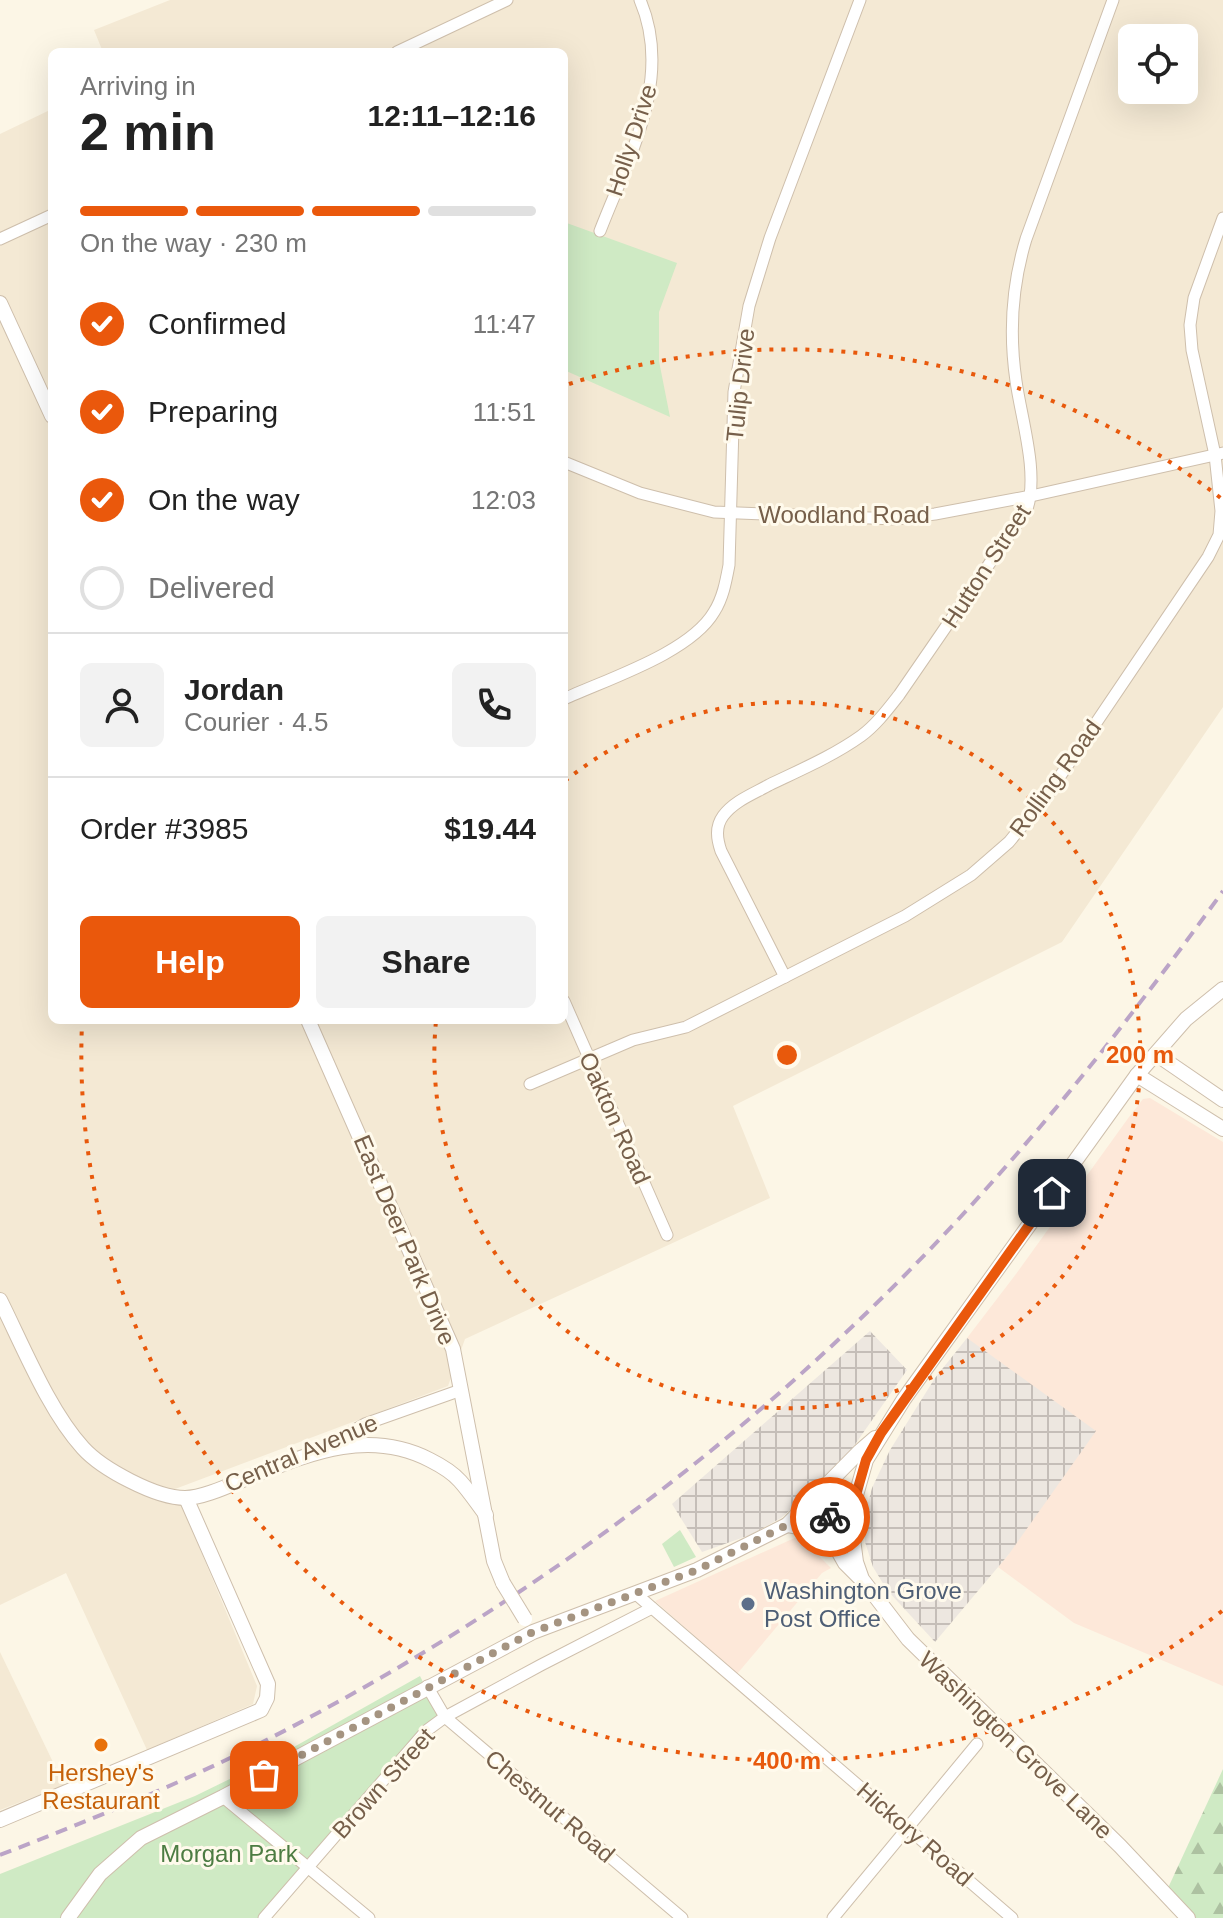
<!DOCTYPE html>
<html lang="en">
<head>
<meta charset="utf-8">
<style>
  :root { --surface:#fff; --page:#f2f2f2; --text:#222; --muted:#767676; --line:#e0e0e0; --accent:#ea580c }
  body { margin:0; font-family:Arial,sans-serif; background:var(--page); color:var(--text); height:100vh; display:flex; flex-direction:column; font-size:30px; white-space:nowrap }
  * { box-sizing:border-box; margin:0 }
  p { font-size:26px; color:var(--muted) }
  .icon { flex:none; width:44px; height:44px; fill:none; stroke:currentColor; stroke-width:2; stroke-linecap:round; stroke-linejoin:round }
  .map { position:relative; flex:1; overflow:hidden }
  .sheet { position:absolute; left:48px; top:48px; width:520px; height:976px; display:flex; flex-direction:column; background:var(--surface); border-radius:12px; box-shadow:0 8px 32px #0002 }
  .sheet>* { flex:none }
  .controls { position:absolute; left:1118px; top:24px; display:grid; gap:16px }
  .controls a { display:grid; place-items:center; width:80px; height:80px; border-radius:12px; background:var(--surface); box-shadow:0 8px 32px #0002; font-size:40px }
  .pin { position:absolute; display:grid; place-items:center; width:68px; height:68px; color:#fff; margin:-34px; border-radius:16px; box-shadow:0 4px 12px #0006 }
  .courier { position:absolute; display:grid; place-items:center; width:80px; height:80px; margin:-40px; border:6px solid #ea580c; border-radius:50%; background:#fff; color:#222; box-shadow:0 2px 10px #0007 }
  .head em { font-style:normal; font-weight:800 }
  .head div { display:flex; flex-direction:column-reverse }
  .head { display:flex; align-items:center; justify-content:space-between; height:136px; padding:0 32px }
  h1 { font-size:52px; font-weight:800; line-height:60px }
  .bar { display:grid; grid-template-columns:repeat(4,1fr); gap:12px 8px; align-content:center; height:96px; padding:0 32px }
  .bar i { height:10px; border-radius:6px; background:var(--line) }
  .bar .on { background:var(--accent) }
  .bar p { grid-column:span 4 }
  .line { display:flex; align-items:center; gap:20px; padding:0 32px; border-top:2px solid var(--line) }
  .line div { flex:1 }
  .round { display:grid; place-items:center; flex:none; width:84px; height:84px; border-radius:12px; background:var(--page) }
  ol { padding:0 32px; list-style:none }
  li { display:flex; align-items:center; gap:24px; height:88px }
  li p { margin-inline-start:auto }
  li .icon { padding:8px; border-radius:50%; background:var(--accent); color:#fff; stroke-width:4 }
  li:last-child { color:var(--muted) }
  li i { width:44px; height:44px; border:4px solid var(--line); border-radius:50% }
  .button { display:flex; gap:16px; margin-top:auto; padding:16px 32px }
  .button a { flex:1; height:92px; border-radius:12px; background:var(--accent); color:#fff; font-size:32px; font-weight:800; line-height:92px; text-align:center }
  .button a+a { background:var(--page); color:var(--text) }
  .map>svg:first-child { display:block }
  .residential { fill:#f4e9d4; fill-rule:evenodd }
  .commercial { fill:#fde8d9 }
  .industrial { fill:url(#industrial-grid) }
  .forest { fill:url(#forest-firs) }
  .park { fill:#cfeac4 }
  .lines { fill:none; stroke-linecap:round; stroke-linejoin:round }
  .minor-casing { stroke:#cebfac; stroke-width:13 }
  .tertiary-casing { stroke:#cebfac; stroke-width:16 }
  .minor { stroke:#fff; stroke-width:11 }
  .tertiary { stroke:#fff; stroke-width:14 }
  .rail { stroke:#bba4c7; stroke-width:4; stroke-dasharray:12 8; stroke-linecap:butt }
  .tertiary-bridge-casing { stroke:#cebfac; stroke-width:16; stroke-linecap:butt }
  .tertiary-bridge { stroke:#fff; stroke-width:14 }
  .done { stroke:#a59481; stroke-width:8; stroke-dasharray:0 14.4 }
  .route { stroke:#ea580c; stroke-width:10 }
  .ring { fill:none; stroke:#e8590c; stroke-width:4; stroke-dasharray:4 8 }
  .service-dot { fill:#5c6f8a; stroke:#fffaec; stroke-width:3 }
  .food-dot { fill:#e8710a; stroke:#fffaec; stroke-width:3 }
  .labels { text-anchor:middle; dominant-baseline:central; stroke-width:6; stroke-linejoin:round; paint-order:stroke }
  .street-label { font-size:24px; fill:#765f4a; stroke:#fffaec }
  .service-label { font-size:24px; fill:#4e5e75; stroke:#fffaec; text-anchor:start }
  .food-label { font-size:24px; fill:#c56008; stroke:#fffaec }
  .park-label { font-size:24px; fill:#4c7c42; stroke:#fffaec }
  .centre { fill:#e8590c; stroke:#fffaec; stroke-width:4 }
  .ring-label { font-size:24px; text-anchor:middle; font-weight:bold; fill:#e8590c; stroke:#fffaec; stroke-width:6; stroke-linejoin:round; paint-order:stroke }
</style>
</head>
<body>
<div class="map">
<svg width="1223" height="1918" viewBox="0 0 1223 1918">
  <defs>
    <pattern id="industrial-grid" width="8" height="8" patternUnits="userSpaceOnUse" patternTransform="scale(2)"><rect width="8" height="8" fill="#ede7e0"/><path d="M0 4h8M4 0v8" fill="none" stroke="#c5beb8"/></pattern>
    <pattern id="forest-firs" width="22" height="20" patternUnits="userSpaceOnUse" patternTransform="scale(2)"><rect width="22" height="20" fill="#cfeac4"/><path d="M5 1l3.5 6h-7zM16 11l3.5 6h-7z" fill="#adc1a1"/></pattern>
  </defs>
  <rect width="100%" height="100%" fill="#fcf6e6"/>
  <g class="residential">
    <path d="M170 0H1223V707L1062 942 733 1106 770 1198 465 1339 448 1386 175 1489 257 1686 253 1704 147 1750 66 1573 0 1605V134L52 109V1020H564V52H103L94 30ZM1132 38H1184V90H1132Z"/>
    <polygon points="0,1652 64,1785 0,1810"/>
  </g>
  <g class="commercial">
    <polygon points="1150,1098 1223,1142 1223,1686 1074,1623 998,1567 1009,1554 967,1338 1016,1274 1129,1117 1143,1099"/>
    <polygon points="799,1536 831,1568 822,1573 737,1674 655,1601"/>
  </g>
  <g class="industrial">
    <polygon points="870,1331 907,1370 840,1466 781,1518 750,1535 702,1552 672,1504"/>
    <polygon points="967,1338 1096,1431 1009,1554 935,1642 887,1590 873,1567 865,1542 864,1518 872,1488 890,1450 935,1378"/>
  </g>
  <polygon class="forest" points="1223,1769 1223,1918 1195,1918 1168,1888"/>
  <g class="park">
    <polygon points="564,222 677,263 659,312 659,361 670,417 564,370"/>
    <polygon points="680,1530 696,1557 674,1567 662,1544"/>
    <polygon points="420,1676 439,1714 260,1918 0,1918 0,1874 195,1796 285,1752"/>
  </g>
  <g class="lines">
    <g class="minor-casing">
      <g id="minor">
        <polyline points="397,52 507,0"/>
        <path d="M600 231C628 158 674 79 640 0"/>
        <polyline points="0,239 52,215"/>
        <polyline points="564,462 640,493 714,512 896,519 935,514 1031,496 1223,453"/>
        <path d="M564 699C607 679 690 653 714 612 723 598 726 581 729 565L734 392 749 306 770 238 860 0"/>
        <path d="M785 977 721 851C717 839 715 827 723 816 734 801 753 794 769 785 800 770 833 756 861 736 876 725 888 709 899 695L1027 509C1039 473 1021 418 1016 381 1009 333 1012 285 1026 239L1113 0"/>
        <polyline points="564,1001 667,1235"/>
        <polyline points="530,1084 633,1040 686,1027 905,916 971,875 1009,842 1048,794 1208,557 1219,535 1221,511 1215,455 1192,350 1190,325 1194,298 1223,218"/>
        <polyline points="320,1450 365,1424 461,1390"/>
        <polyline points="636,1594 1012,1918"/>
        <polyline points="427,1686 445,1717 682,1918"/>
        <polyline points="223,1797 369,1918"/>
        <polyline points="264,1918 426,1731 445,1717 541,1665 652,1608"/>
        <polyline points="833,1918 977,1744"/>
      </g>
    </g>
    <g class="tertiary-casing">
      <g id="tertiary">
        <polyline points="0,303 52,416"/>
        <polyline points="308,1020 453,1349 494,1561 503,1583"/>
        <polyline points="1156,1054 1223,1100"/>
        <polyline points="1137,1075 1223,1129"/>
        <path d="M0 1300C23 1346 49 1411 83 1448 102 1469 156 1498 185 1498 205 1498 236 1482 255 1475 313 1452 370 1429 430 1460 440 1465 452 1472 460 1481 469 1491 477 1503 486 1515"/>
        <polyline points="800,1523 850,1516"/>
        <polyline points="787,1525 823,1532 836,1547 845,1563 860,1578"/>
        <polyline points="0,1820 261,1710 267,1698 268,1684 186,1498"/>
        <polyline points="68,1918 100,1874 141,1838 223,1797 533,1632 697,1570 787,1525 860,1451 875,1438"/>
        <polyline points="1188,1918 1120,1846 908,1639 862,1579 856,1562 850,1516 866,1460 904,1399 1137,1075 1186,1019 1223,989"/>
      </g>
    </g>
    <use href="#minor" class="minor"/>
    <use href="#tertiary" class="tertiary"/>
    <path class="rail" d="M0 1855C106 1814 212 1771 312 1716 528 1600 725 1455 898 1282 1018 1162 1124 1028 1223 891"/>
    <g class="tertiary-bridge-casing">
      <polyline id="tertiary-bridge" points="503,1583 525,1619"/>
    </g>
    <use href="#tertiary-bridge" class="tertiary-bridge"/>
  </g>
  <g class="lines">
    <polyline class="done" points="264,1775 533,1632 697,1570 787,1525 830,1517"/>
    <polyline class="route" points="830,1517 850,1516 866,1460 881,1433 1052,1193"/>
  </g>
  <g class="ring">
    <path d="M565 781A353 353 0 1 1 436 1021"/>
    <path d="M1222 1611A706 706 0 0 1 82 1024M569 384A706 706 0 0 1 1222 499"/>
  </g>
  <circle class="service-dot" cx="748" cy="1604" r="8"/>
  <circle class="food-dot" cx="101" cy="1745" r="8"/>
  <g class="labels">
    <g class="street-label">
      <text transform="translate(631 140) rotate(-72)">Holly Drive</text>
      <text transform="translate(740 385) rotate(-84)">Tulip Drive</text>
      <text x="844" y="514">Woodland Road</text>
      <text transform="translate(986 566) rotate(-57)">Hutton Street</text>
      <text transform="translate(1055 778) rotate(-54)">Rolling Road</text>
      <text transform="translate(615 1118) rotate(66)">Oakton Road</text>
      <text transform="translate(405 1240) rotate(67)">East Deer Park Drive</text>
      <text transform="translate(301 1453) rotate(-23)">Central Avenue</text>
      <text transform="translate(1016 1745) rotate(44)">Washington Grove Lane</text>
      <text transform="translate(383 1783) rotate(-48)">Brown Street</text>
      <text transform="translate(550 1806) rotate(40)">Chestnut Road</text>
      <text transform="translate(915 1834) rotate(41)">Hickory Road</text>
    </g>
    <g class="service-label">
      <text x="764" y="1590">Washington Grove<tspan x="764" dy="28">Post Office</tspan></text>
    </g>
    <g class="food-label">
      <text x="101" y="1772">Hershey's<tspan x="101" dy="28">Restaurant</tspan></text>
    </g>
    <g class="park-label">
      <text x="229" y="1853">Morgan Park</text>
    </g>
  </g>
  <circle cx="787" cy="1055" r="12" class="centre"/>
  <g class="ring-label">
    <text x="1140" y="1063">200 m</text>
    <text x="787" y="1769">400 m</text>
  </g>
</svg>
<div class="controls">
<a><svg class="icon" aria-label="locate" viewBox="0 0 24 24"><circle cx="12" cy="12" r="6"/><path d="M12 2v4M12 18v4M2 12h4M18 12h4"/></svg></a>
</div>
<div class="pin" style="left:264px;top:1775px;background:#ea580c"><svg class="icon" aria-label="bag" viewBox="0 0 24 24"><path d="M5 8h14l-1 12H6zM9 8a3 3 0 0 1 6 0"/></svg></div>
<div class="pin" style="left:1052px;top:1193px;background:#1f2937"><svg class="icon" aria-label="home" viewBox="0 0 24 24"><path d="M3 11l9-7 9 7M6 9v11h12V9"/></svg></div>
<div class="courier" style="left:830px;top:1517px"><svg class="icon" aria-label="bike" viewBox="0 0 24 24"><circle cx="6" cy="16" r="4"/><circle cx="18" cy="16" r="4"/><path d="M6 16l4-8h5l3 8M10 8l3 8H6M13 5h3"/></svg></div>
<section class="sheet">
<div class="head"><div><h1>2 min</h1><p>Arriving in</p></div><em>12:11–12:16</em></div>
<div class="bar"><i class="on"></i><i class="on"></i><i class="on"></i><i></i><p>On the way · 230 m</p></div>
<ol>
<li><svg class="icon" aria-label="check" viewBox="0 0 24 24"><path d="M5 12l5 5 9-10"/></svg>Confirmed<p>11:47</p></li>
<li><svg class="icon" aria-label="check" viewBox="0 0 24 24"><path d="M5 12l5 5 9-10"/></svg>Preparing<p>11:51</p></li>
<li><svg class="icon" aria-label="check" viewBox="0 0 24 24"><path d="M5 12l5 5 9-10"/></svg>On the way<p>12:03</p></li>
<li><i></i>Delivered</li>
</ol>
<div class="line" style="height:144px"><a class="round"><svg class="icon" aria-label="person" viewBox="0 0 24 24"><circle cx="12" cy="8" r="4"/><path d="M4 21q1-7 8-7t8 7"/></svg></a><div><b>Jordan</b><p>Courier · 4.5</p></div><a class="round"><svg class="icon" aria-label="phone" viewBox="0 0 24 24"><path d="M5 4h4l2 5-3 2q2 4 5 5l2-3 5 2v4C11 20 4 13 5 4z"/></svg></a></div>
<div class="line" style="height:104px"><div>Order #3985</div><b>$19.44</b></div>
<div class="button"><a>Help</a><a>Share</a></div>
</section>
</div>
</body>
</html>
